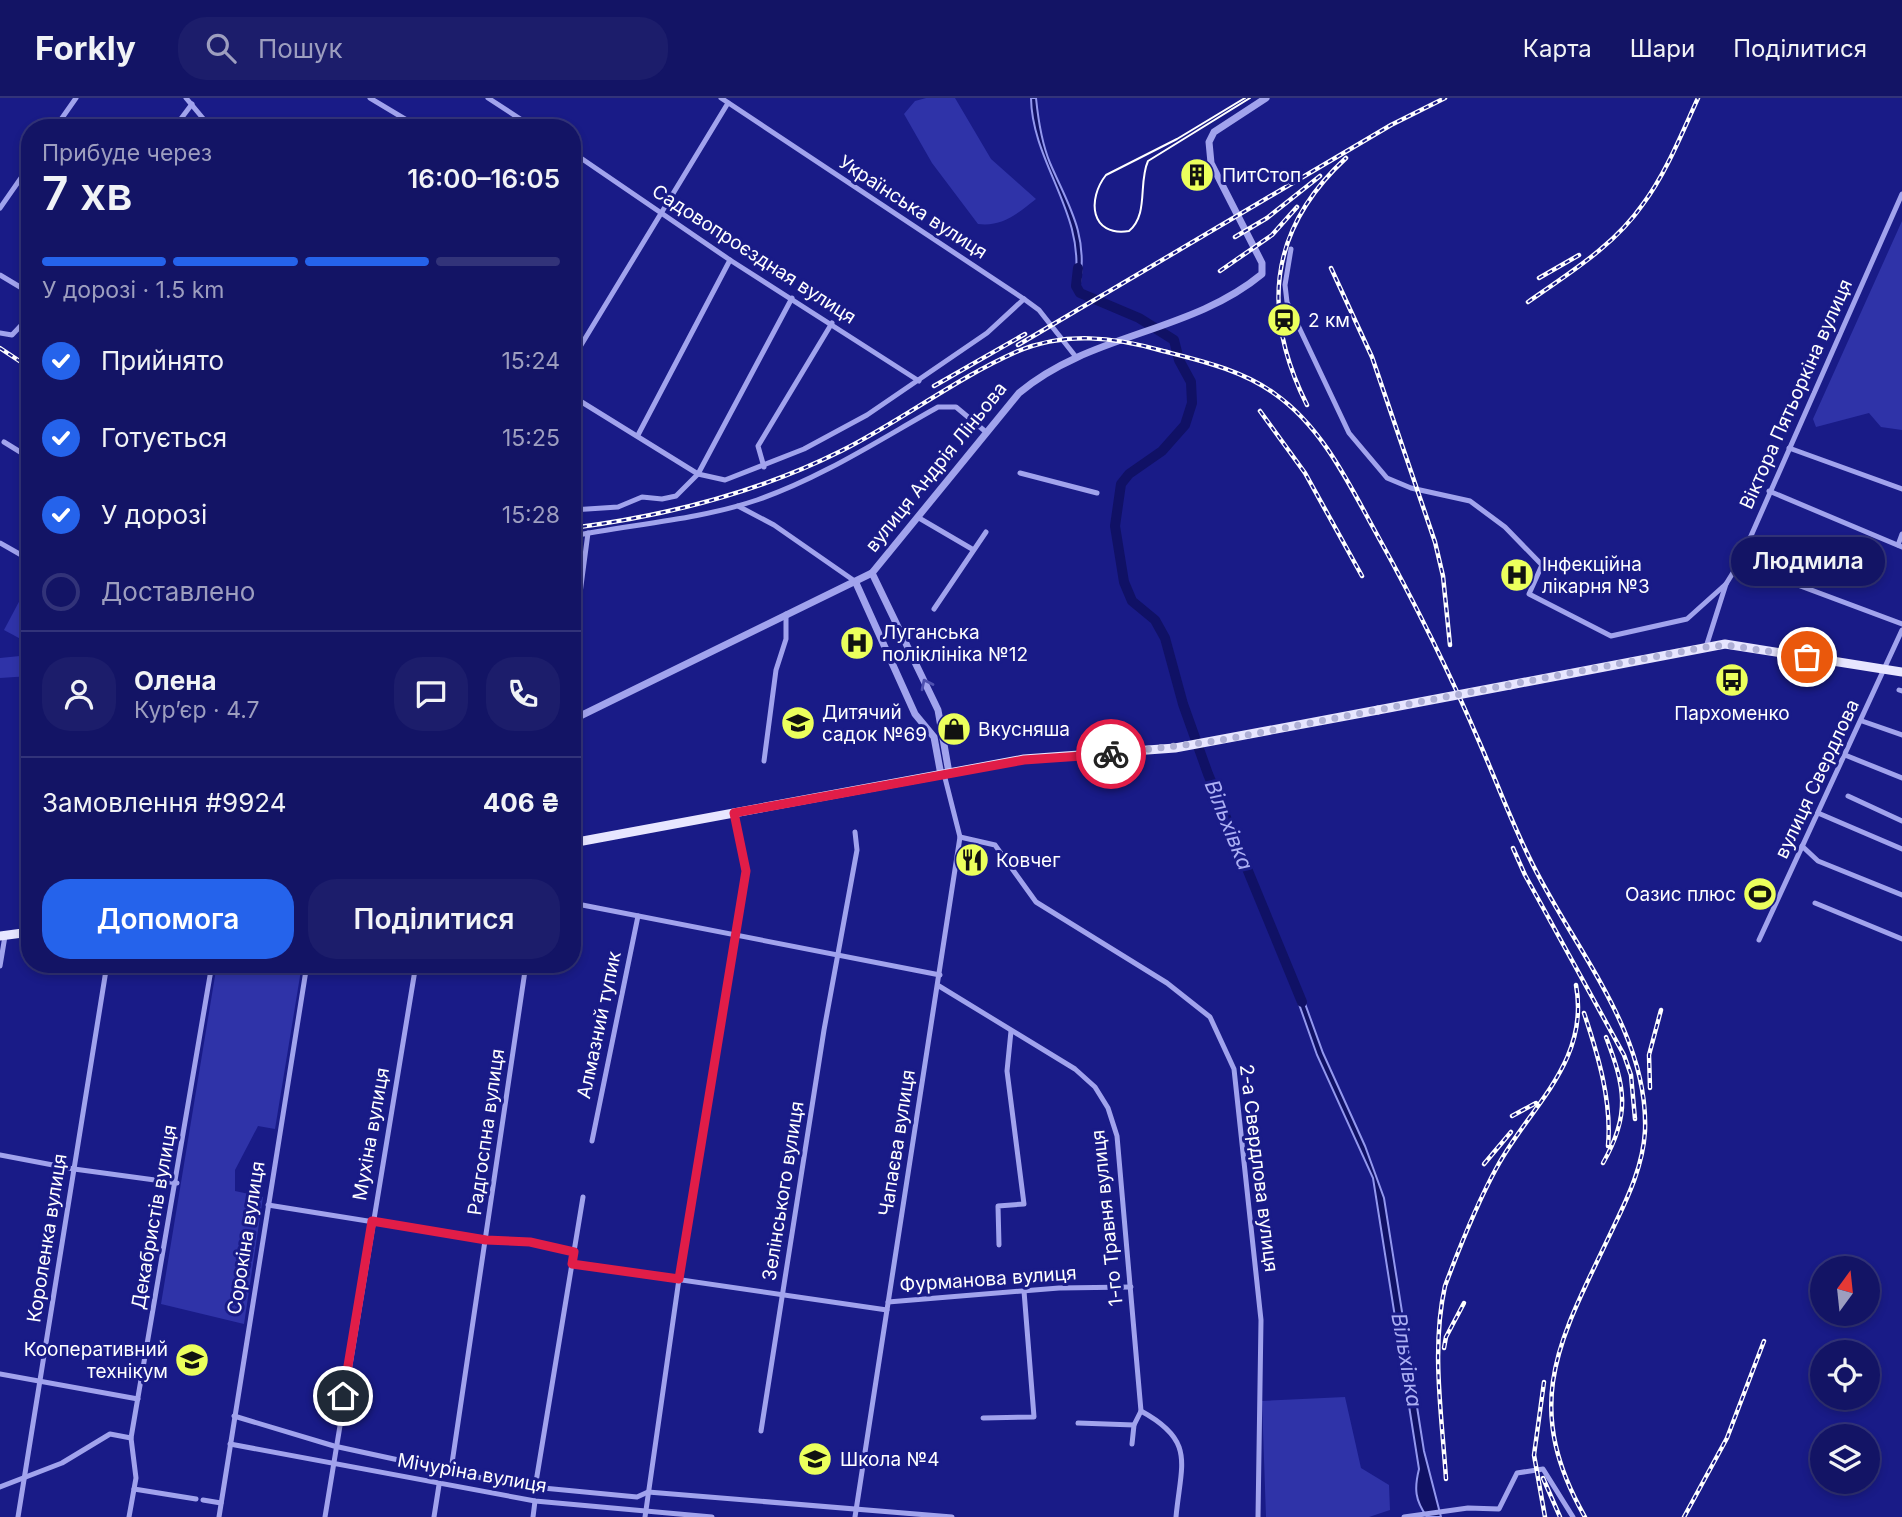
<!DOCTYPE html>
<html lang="uk">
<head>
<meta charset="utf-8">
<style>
  :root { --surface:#131465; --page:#1c1d6b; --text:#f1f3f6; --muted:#9d9ebf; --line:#323379; --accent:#2563eb }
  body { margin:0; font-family:Inter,sans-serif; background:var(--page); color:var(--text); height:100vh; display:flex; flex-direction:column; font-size:26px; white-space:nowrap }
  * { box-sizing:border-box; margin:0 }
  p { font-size:23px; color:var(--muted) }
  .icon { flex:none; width:38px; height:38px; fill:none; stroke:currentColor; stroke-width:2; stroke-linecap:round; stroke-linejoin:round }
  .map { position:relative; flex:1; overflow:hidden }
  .sheet { position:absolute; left:21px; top:21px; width:560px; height:854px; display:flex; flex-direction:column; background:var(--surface); border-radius:28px; box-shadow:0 4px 10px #0003,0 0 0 2px var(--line) }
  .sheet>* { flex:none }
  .needle { width:46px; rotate:15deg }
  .fabs { position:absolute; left:1810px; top:1158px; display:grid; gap:14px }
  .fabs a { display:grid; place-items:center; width:70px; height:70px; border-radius:50%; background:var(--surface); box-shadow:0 4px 10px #0003,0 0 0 2px var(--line); font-size:35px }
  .pin { position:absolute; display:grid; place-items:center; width:60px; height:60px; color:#fff; margin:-30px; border:4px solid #fff; border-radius:50%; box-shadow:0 2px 7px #0007 }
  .courier { position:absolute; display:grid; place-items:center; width:70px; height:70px; margin:-35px; border:5px solid #e11d48; border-radius:50%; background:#fff; color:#222; box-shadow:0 2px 9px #0007 }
  .bubble { position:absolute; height:49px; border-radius:24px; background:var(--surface); box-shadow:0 4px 10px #0003,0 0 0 2px var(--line); font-size:23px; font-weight:600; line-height:49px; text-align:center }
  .summary em { font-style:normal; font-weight:600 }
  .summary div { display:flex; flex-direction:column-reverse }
  .summary { display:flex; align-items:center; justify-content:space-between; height:119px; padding:0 21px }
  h1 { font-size:46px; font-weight:600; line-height:52px }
  .bar { display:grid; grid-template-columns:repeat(4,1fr); gap:10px 7px; align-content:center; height:84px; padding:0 21px }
  .bar i { height:9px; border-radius:5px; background:var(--line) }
  .bar .on { background:var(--accent) }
  .bar p { grid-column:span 4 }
  .line { display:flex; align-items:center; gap:18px; padding:0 21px; border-top:2px solid var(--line) }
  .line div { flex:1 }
  .round { display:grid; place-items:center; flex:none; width:74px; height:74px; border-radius:28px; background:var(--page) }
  ol { padding:0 21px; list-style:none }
  li { display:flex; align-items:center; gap:21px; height:77px }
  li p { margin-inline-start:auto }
  li .icon { padding:7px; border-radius:50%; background:var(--accent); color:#fff; stroke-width:4 }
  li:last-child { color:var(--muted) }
  li i { width:38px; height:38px; border:4px solid var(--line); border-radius:50% }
  .primary-button { display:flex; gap:14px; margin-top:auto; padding:14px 21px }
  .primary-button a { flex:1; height:80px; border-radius:28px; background:var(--accent); color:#fff; font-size:28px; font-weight:600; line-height:80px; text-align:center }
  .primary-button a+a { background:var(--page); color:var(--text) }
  header { display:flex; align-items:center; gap:42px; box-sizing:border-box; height:98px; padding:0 35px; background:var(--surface); border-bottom:2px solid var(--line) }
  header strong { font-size:33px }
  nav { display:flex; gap:38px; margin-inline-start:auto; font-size:24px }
  .search { width:490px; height:63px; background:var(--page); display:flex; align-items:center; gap:18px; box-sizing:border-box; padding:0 24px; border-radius:28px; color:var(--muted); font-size:26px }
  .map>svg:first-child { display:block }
  .green { fill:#2f33a8 }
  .water { fill:#101165; stroke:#9398ef; stroke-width:2 }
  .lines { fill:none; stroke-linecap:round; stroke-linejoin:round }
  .river { stroke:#101165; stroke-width:10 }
  .minor { stroke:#a1a3ed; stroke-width:5 }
  .tertiary { stroke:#a1a3ed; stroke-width:7 }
  .primary { stroke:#e7e6ff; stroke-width:9 }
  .tram { stroke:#fff; stroke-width:2 }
  .rail-casing { stroke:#fff; stroke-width:4.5 }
  .rail { stroke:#191b87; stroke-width:2; stroke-dasharray:5; stroke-linecap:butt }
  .primary-bridge { stroke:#e7e6ff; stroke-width:9 }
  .oneway { stroke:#4f51b0 }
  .done { stroke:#aeafd5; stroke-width:7; stroke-dasharray:0 12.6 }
  .route { stroke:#e11d48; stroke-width:9 }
  .labels { text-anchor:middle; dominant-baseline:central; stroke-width:6; stroke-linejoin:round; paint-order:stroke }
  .poi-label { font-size:19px; fill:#fff; stroke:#191b87; text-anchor:start }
  .street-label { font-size:19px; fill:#fff; stroke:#191b87 }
  .water-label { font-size:21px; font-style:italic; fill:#acaff4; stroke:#191b87 }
</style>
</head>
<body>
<header>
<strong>Forkly</strong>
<div class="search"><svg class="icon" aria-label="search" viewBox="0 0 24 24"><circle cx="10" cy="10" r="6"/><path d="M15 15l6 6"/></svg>Пошук</div>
<nav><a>Карта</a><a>Шари</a><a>Поділитися</a></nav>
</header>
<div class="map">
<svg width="1902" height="1419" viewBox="0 0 1902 1419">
  <rect width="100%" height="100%" fill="#191b87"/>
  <g class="green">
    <path d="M926 0H955L991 61 1036 101C1017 116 1002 129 978 126L932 65 904 16 915 3Z"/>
    <polygon points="1902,123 1902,332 1881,329 1869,315 1816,329 1813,321"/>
    <polygon points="30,483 30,546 4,532"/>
    <polygon points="30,557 30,578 0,580 0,560"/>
    <polygon points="217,866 302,866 275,1031 258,1028 235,1072 235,1093 263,1099 244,1226 161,1206"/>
    <polygon points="1345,1299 1361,1370 1389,1387 1390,1412 1369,1419 1266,1419 1262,1303"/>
  </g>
  <g class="water">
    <path d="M1031 0H1036C1038 20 1042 46 1050 65 1068 107 1088 135 1080 185L1075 183C1086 116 1032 65 1031 0Z"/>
    <path d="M1299 889 1323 955 1365 1048 1384 1100 1424 1353 1441 1419H1427C1415 1402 1414 1391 1419 1371L1373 1080 1317 957 1294 892Z"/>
  </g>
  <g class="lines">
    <polyline class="river" points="1078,170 1076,188 1080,195 1139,220 1174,242 1179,262 1191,284 1192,305 1185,327 1162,353 1129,376 1121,386 1115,428 1124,484 1132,503 1155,522 1165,540 1183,606 1208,676 1302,904"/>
    <g class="minor">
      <polyline points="186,0 211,30"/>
      <polyline points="370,0 420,30"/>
      <polyline points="488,0 534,30"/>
      <polyline points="721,0 1024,201 1039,212 1076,259"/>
      <polyline points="55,30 76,0"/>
      <polyline points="174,30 192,6"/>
      <polyline points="572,54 730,162 919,283"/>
      <polyline points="0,110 30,67"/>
      <polyline points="1291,151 1285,187 1287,204 1349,335 1387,380 1411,390 1470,403 1505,429 1542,467 1529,496 1611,538 1687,521 1726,486"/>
      <polyline points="0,177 30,195"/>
      <polyline points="0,235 12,237 30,218"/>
      <polyline points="572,262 728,5"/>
      <polyline points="572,298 698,376 725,382 804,351 867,317 987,235 1024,201"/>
      <polyline points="638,337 730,162"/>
      <polyline points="4,344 30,360"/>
      <polyline points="1789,350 1902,391"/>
      <polyline points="764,369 758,348 832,225"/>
      <polyline points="1020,375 1097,395"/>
      <polyline points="1769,393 1902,449"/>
      <polyline points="738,408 774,427 856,484"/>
      <polyline points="572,412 618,409 642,399 662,401 676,398 698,376 792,200"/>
      <polyline points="919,420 972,451"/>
      <path d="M572 438C633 426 698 422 757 402 821 380 879 342 938 309H956L986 334"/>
      <polyline points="0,445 30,462"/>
      <polyline points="1898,447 1902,436"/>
      <polyline points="1739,465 1902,526"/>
      <polyline points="934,511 986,434"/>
      <polyline points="1706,549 1726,486 1739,465 1902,96"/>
      <polyline points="572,556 588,435"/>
      <polyline points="1899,592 1902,593"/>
      <polyline points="1862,623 1902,637"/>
      <polyline points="1845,657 1902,680"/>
      <polyline points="764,663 776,572 786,541 786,516"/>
      <polyline points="1848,698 1902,723"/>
      <polyline points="1818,715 1902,751"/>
      <polyline points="960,739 995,747 1036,804 1167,885 1210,919 1234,971 1261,1222 1258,1419"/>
      <polyline points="1802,748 1818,763 1902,797"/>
      <polyline points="572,805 940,877"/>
      <polyline points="1815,805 1902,841"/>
      <polyline points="1759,842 1902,532"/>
      <polyline points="0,868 5,838"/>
      <path d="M939 888 1075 971 1095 989 1108 1010 1117 1038 1141 1313C1196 1343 1181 1365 1176 1419"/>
      <polyline points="592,1043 638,818"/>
      <polyline points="0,1057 74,1071 177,1085"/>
      <polyline points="268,1107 486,1142 530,1145 574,1154"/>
      <polyline points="999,1147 998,1108 1024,1106 1007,973 1011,933"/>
      <polyline points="572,1166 887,1212"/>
      <polyline points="888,1204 1059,1190 1131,1189"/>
      <polyline points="0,1276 138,1301"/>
      <polyline points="234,1318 334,1348 514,1387"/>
      <polyline points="983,1320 1034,1319 1024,1193"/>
      <polyline points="1078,1325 1134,1327"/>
      <polyline points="761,1333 824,932 857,752 855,734"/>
      <polyline points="230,1346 535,1403 712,1419"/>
      <polyline points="1132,1346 1134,1327 1141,1313"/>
      <polyline points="451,1372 526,866"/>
      <polyline points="522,1388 637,1399 648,1394 952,1419"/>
      <polyline points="0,1389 62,1365 110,1336 131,1340"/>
      <polyline points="535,1390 583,1099"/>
      <polyline points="134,1391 196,1401"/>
      <polyline points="203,1402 221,1405"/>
      <polyline points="18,1419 107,866"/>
      <polyline points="129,1419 136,1380 131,1340 212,866"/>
      <polyline points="219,1419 307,866"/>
      <polyline points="325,1419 416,866"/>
      <polyline points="434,1419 439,1387"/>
      <polyline points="533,1419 535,1403"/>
      <polyline points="645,1419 679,1181 746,773 734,715"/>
      <polyline points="855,1419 960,739 944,676"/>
      <polyline points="1404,1419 1468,1410 1499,1411 1517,1375 1543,1371 1573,1419"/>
    </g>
    <g class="tertiary">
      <polyline points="872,475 938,612 949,675"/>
      <polyline points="856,485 915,616 934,639 941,677"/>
      <path d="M572 622 872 475 1019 295C1090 235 1191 235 1262 176V165L1211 65 1209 44 1214 34 1266 0"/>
    </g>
    <g class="primary">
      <polyline points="1510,587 1725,546 1902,574"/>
      <polyline points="572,745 1024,661 1175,650 1378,612"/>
      <polyline points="0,838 30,834"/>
    </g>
    <path class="tram" d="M1245 0 1177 41 1106 77C1087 101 1090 139 1129 133 1149 116 1138 85 1148 63L1250 0"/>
    <g class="rail-casing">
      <g id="rail">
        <polyline points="1235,139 1267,120 1320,78"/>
        <polyline points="1331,170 1372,259 1435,444 1443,478 1450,547"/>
        <polyline points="1220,173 1272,137 1297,109"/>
        <polyline points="1539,180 1579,157"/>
        <path d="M1528 204C1569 175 1614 148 1643 106 1666 75 1682 35 1698 0"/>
        <polyline points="1018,247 1391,27 1445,0"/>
        <polyline points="0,250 30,270"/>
        <polyline points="934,288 1025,236"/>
        <path d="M1307 307C1261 215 1268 132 1346 60"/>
        <polyline points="1260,313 1305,375 1362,478"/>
        <path d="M572 430C665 418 757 395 841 353 901 323 955 281 1016 254 1065 233 1114 239 1163 253 1202 263 1242 272 1275 296 1322 329 1348 384 1375 433 1414 503 1450 575 1481 648 1497 685 1511 723 1529 759 1570 846 1649 932 1645 1033 1643 1067 1629 1097 1614 1128 1563 1237 1518 1302 1585 1419"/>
        <polyline points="1513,750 1525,777 1624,957 1631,977 1635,1021"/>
        <path d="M1584 915C1598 957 1612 1003 1608 1048"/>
        <polyline points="1650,990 1649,957 1661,912"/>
        <polyline points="1512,1018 1536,1005"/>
        <path d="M1603 1065C1631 1016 1625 989 1606 939"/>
        <polyline points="1484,1066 1511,1034"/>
        <polyline points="1444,1250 1446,1239 1464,1205"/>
        <polyline points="1544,1284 1534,1357 1545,1419"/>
        <polyline points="1543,1380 1560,1419"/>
        <path d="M1446 1381C1442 1318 1431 1251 1445 1188 1460 1148 1476 1107 1497 1069 1530 1008 1590 964 1576 887"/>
        <polyline points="1684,1419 1727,1340 1764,1243"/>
      </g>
    </g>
    <use href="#rail" class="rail"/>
    <polyline class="primary-bridge" points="1378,612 1510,587"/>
  </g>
  <defs><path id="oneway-chevron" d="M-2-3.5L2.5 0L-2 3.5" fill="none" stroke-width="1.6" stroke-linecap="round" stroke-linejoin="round" transform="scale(1.75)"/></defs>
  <use class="oneway" href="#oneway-chevron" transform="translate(926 586) rotate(-116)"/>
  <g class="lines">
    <polyline class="done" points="1111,656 1216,643 1706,549 1726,547 1807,559"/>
    <polyline class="route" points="343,1298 372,1123 486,1142 530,1144 574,1154 572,1166 679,1181 746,773 734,715 1024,662 1111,656"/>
  </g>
  <defs>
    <g id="building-disc" transform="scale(1.75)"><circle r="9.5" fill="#ebff5c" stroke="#191b87"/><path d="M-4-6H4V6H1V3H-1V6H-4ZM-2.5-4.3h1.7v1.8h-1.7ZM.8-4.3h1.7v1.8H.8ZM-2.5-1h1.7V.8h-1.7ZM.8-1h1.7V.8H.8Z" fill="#111"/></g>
    <g id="station-disc" transform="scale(1.75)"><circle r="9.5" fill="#ebff5c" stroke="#191b87"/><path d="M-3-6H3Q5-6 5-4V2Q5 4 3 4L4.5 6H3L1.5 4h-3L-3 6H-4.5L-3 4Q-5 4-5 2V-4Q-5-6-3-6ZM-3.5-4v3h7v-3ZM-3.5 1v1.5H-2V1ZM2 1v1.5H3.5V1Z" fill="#111"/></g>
    <g id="hospital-disc" transform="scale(1.75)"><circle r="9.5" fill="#ebff5c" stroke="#191b87"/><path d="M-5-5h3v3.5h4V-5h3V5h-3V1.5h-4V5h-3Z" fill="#111"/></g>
    <g id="bus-disc" transform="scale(1.75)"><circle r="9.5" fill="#ebff5c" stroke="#191b87"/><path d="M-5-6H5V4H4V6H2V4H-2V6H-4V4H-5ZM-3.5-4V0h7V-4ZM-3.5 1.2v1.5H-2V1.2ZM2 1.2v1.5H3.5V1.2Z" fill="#111"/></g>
    <g id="school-disc" transform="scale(1.75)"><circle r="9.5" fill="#ebff5c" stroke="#191b87"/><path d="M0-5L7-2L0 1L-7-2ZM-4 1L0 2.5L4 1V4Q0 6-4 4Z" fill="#111"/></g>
    <g id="shop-disc" transform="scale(1.75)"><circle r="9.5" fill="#ebff5c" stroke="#191b87"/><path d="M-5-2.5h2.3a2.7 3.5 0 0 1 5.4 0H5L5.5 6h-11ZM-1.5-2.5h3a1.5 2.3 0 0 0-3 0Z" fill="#111"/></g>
    <g id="restaurant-disc" transform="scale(1.75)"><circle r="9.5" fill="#ebff5c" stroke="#191b87"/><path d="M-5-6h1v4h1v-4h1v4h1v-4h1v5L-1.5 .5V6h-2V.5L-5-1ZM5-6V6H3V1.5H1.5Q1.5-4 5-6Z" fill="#111"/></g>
    <g id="stadium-disc" transform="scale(1.75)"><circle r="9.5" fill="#ebff5c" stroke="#191b87"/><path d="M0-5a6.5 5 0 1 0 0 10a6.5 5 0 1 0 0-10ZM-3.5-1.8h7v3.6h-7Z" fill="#111"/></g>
    <g id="university-disc" transform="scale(1.75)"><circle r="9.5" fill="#ebff5c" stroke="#191b87"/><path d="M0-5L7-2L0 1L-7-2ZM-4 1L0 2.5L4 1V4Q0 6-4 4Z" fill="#111"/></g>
  </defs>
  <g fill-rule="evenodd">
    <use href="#building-disc" x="1197" y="77"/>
    <use href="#station-disc" x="1284" y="222"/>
    <use href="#hospital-disc" x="1517" y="477"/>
    <use href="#hospital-disc" x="857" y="545"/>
    <use href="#bus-disc" x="1732" y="582"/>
    <use href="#school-disc" x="798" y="625"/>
    <use href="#shop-disc" x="954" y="631"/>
    <use href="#restaurant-disc" x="972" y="762"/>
    <use href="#stadium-disc" x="1760" y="796"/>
    <use href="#university-disc" x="192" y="1262"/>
    <use href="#school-disc" x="815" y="1361"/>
  </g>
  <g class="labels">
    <g class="poi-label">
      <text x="1222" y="77">ПитСтоп</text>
      <text x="1308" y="222">2 км</text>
      <text x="1542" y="466">Інфекційна<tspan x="1542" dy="22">лікарня №3</tspan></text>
      <text x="882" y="534">Луганська<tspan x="882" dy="22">поліклініка №12</tspan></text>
      <text x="822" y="614">Дитячий<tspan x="822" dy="22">садок №69</tspan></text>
      <text x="1732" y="615" text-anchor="middle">Пархоменко</text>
      <text x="978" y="631">Вкусняша</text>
      <text x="996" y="762">Ковчег</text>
      <text x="1736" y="796" text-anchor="end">Оазис плюс</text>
      <text x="168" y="1251" text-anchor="end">Кооперативний<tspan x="168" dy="22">технікум</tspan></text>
      <text x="840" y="1361">Школа №4</text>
    </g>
    <g class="street-label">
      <text transform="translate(913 109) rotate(33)">Українська вулиця</text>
      <text transform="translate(754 156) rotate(33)">Садовопроєздная вулиця</text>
      <text transform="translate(1796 296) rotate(-66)">Віктора Пятьоркіна вулиця</text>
      <text transform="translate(936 369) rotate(-51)">вулиця Андрія Ліньова</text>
      <text transform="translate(1817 681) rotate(-65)">вулиця Свердлова</text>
      <text transform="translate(599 927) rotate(-78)">Алмазний тупик</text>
      <text transform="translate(486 1034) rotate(-82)">Радгоспна вулиця</text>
      <text transform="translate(371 1036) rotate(-80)">Мухіна вулиця</text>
      <text transform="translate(897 1045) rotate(-81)">Чапаєва вулиця</text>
      <text transform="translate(1259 1070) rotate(83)">2-а Свердлова вулиця</text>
      <text transform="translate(783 1093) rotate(-81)">Зелінського вулиця</text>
      <text transform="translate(154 1119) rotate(-80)">Декабристів вулиця</text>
      <text transform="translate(1107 1120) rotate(-96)">1-го Травня вулиця</text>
      <text transform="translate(47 1140) rotate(-81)">Короленка вулиця</text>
      <text transform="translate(246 1140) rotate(-81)">Сорокіна вулиця</text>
      <text transform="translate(988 1181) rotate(-4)">Фурманова вулиця</text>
      <text transform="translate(472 1375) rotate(10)">Мічуріна вулиця</text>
    </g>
    <g class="water-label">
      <text transform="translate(1229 727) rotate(68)">Вільхівка</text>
      <text transform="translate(1407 1262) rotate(80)">Вільхівка</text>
    </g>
  </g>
</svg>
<div class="fabs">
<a><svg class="needle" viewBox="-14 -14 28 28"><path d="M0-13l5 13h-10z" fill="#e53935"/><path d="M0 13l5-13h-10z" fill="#9d9ebf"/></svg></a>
<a><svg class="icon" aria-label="locate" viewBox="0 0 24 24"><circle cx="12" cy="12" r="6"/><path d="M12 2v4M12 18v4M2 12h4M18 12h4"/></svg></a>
<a><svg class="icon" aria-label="layers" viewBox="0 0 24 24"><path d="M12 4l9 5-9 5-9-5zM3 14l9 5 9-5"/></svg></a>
</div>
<div class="pin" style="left:1807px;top:559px;background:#ea580c"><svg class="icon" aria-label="bag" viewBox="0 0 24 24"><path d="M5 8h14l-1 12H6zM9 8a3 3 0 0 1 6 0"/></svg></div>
<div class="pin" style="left:343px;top:1298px;background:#1f2937"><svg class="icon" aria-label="home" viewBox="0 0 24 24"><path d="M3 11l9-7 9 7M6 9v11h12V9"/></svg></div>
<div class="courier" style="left:1111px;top:656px"><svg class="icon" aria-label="bike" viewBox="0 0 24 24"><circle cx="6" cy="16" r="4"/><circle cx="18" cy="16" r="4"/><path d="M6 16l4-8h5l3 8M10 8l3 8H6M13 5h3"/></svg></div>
<div class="bubble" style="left:1731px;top:439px;width:154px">Людмила</div>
<section class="sheet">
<div class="summary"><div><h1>7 хв</h1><p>Прибуде через</p></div><em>16:00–16:05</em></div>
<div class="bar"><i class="on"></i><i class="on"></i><i class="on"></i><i></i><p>У дорозі · 1.5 km</p></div>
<ol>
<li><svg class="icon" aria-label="check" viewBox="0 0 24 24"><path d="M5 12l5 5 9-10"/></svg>Прийнято<p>15:24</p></li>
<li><svg class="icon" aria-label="check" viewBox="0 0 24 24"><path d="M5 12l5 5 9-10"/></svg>Готується<p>15:25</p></li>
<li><svg class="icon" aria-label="check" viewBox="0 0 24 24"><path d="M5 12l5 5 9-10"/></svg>У дорозі<p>15:28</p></li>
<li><i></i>Доставлено</li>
</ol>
<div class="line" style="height:126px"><a class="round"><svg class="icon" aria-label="person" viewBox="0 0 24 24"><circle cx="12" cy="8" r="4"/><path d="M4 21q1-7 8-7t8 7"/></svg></a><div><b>Олена</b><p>Кур’єр · 4.7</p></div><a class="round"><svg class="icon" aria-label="chat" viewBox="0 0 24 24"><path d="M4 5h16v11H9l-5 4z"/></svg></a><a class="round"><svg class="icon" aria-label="phone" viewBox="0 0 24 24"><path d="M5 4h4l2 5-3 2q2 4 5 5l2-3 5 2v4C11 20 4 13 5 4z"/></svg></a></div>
<div class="line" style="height:91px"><div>Замовлення #9924</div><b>406 ₴</b></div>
<div class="primary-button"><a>Допомога</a><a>Поділитися</a></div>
</section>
</div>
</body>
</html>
